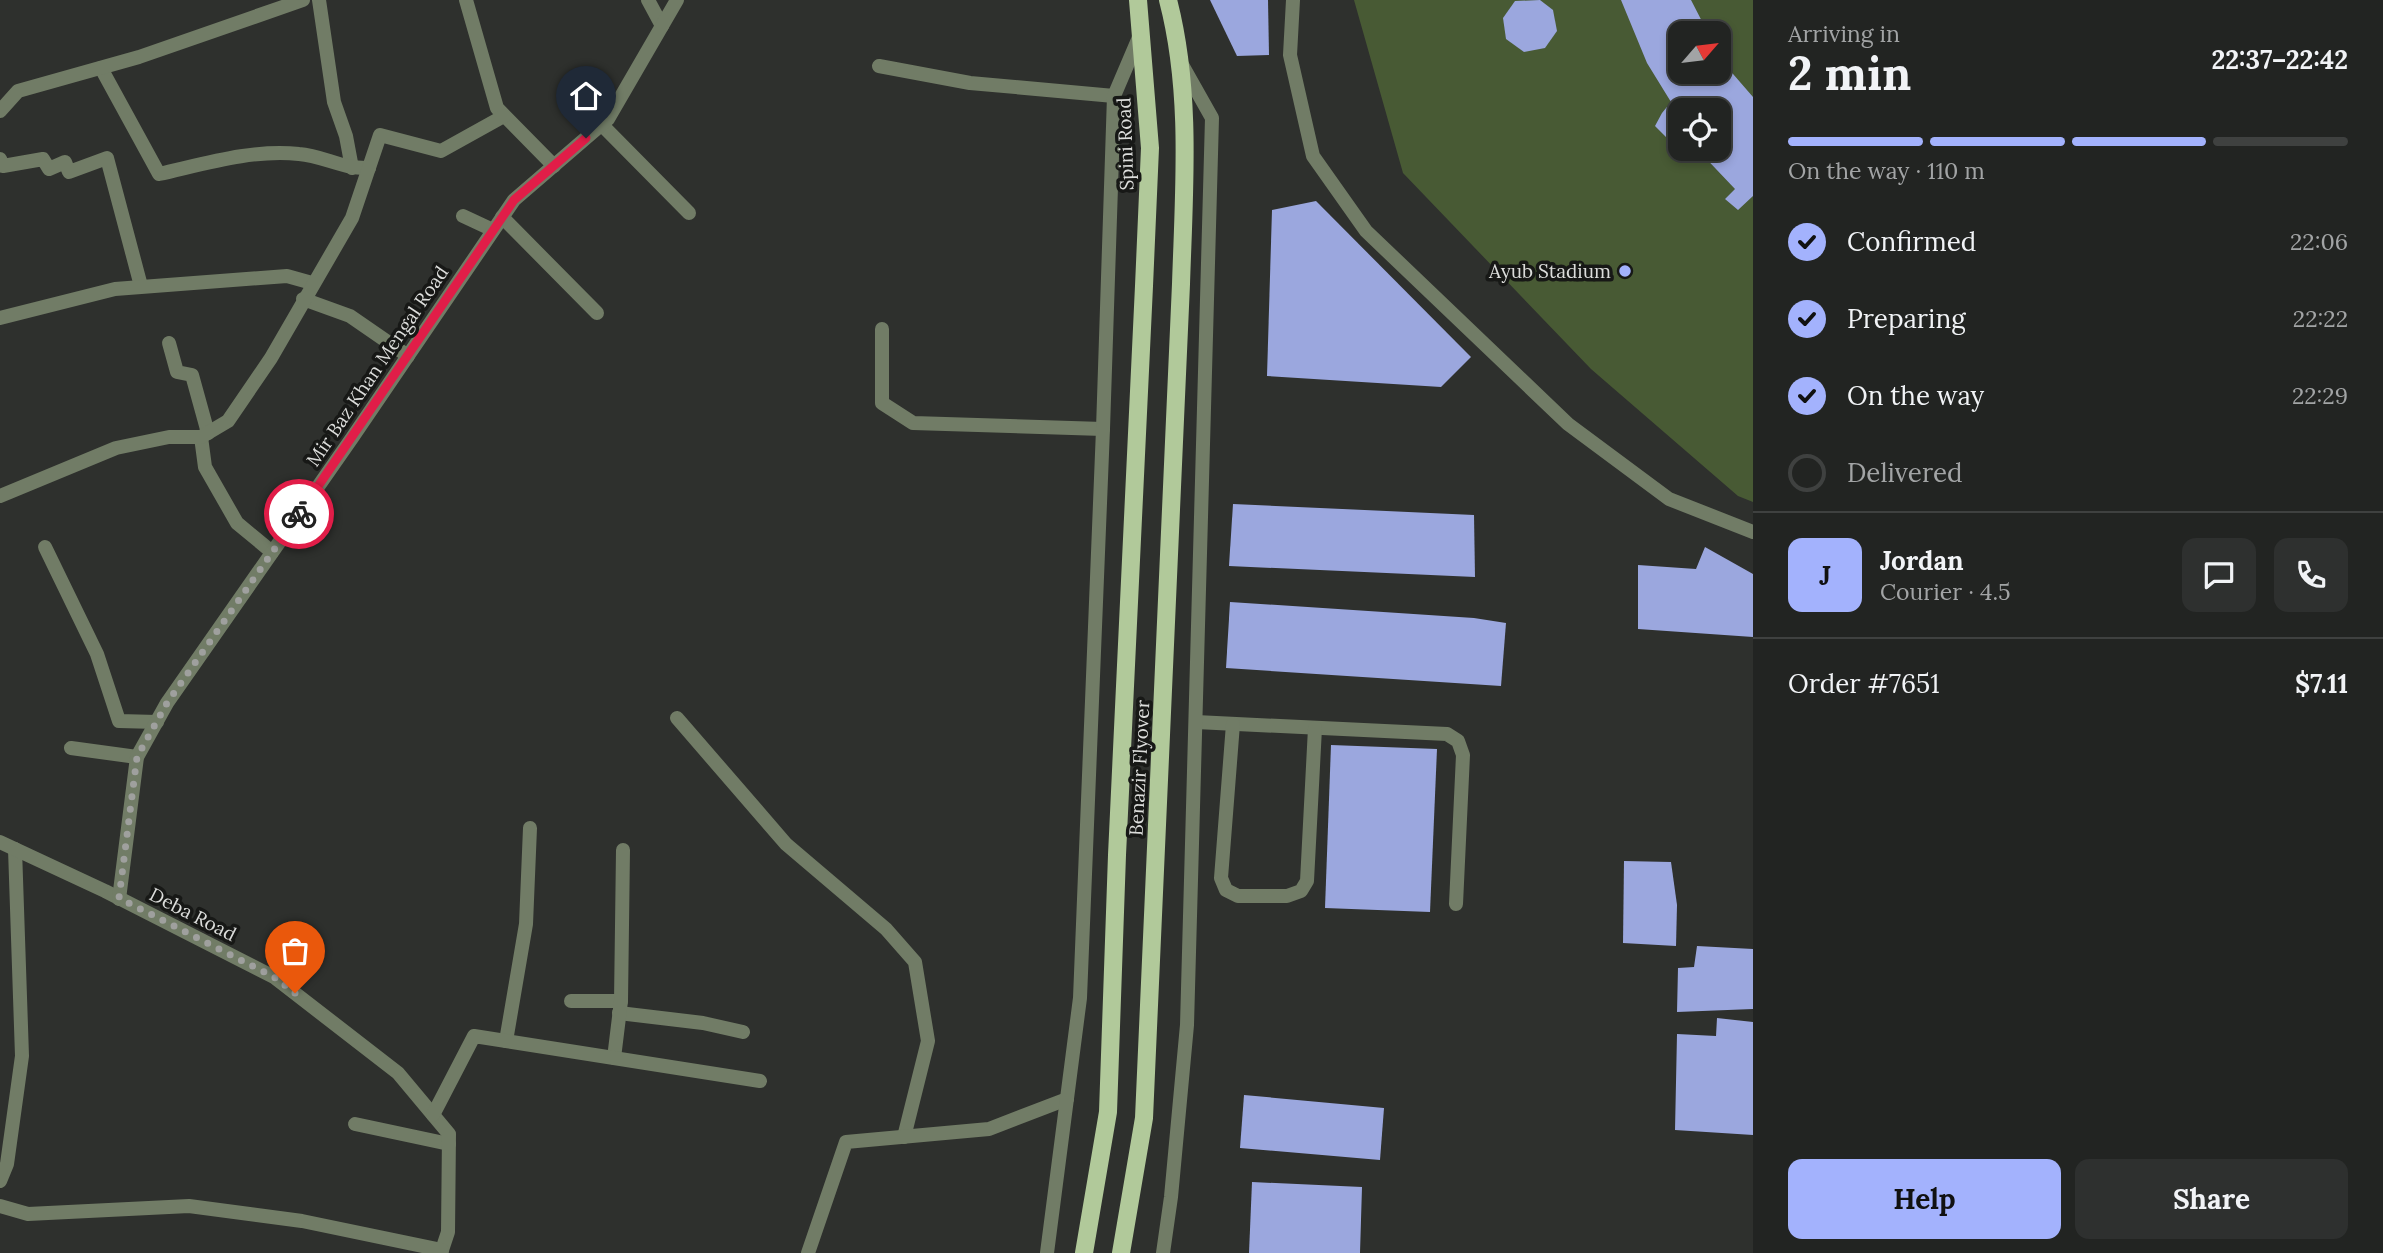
<!DOCTYPE html>
<html lang="en">
<head>
<meta charset="utf-8">
<style>
  :root { --surface:#222422; --page:#2e302f; --text:#f1f3f6; --muted:#a2a4a5; --line:#3f4140; --accent:#a3b2fd }
  body { margin:0; font-family:Lora,serif; background:var(--page); color:var(--text); height:100vh; display:flex; flex-direction:column; font-size:26px; white-space:nowrap }
  * { box-sizing:border-box; margin:0 }
  p { font-size:23px; color:var(--muted) }
  .icon { flex:none; width:38px; height:38px; fill:none; stroke:currentColor; stroke-width:2; stroke-linecap:round; stroke-linejoin:round }
  .map { position:relative; flex:1; overflow:hidden }
  .details { display:flex; flex-direction:column; background:var(--surface); width:630px }
  .details>* { flex:none }
  .needle { width:46px; rotate:62deg }
  .controls { position:absolute; left:1668px; top:21px; display:grid; gap:14px }
  .controls a { display:grid; place-items:center; width:63px; height:63px; border-radius:14px; background:var(--surface); box-shadow:0 4px 10px #0003,0 0 0 2px var(--line); font-size:35px }
  .pin { position:absolute; display:grid; place-items:center; width:60px; height:60px; color:#fff; margin:-72px -30px; border-radius:50% 50% 50% 0; rotate:-45deg; box-shadow:0 0 7px #0007 }
  .pin .icon { rotate:45deg }
  .courier { position:absolute; display:grid; place-items:center; width:70px; height:70px; margin:-35px; border:5px solid #e11d48; border-radius:50%; background:#fff; color:#222; box-shadow:0 2px 9px #0007 }
  .headline em { font-style:normal; font-weight:700 }
  .headline div { display:flex; flex-direction:column-reverse }
  .headline { display:flex; align-items:center; justify-content:space-between; height:119px; padding:0 35px }
  h1 { font-size:46px; font-weight:700; line-height:52px }
  .bar { display:grid; grid-template-columns:repeat(4,1fr); gap:10px 7px; align-content:center; height:84px; padding:0 35px }
  .bar i { height:9px; border-radius:5px; background:var(--line) }
  .bar .selected { background:var(--accent) }
  .bar p { grid-column:span 4 }
  .line { display:flex; align-items:center; gap:18px; padding:0 35px; border-top:2px solid var(--line) }
  .line div { flex:1 }
  .round { display:grid; place-items:center; flex:none; width:74px; height:74px; border-radius:14px; background:var(--page) }
  ol { padding:0 35px; list-style:none }
  li { display:flex; align-items:center; gap:21px; height:77px }
  li p { margin-inline-start:auto }
  li .icon { padding:7px; border-radius:50%; background:var(--accent); color:#111; stroke-width:4 }
  li:last-child { color:var(--muted) }
  li i { width:38px; height:38px; border:4px solid var(--line); border-radius:50% }
  .cta { display:flex; gap:14px; margin-top:auto; padding:14px 35px }
  .cta a { flex:1; height:80px; border-radius:14px; background:var(--accent); color:#111; font-size:28px; font-weight:700; line-height:80px; text-align:center }
  .cta a+a { background:var(--page); color:var(--text) }
  main { display:flex; flex:1; min-height:0 }
  .map>svg:first-child { display:block }
  .green { fill:#485a34; fill-rule:evenodd }
  .building { fill:#9ba7de }
  .lines { fill:none; stroke-linecap:round; stroke-linejoin:round }
  .lane { stroke:#717c66; stroke-width:14 }
  .street { stroke:#717c66; stroke-width:14 }
  .primary { stroke:#b1c99a; stroke-width:18 }
  .done { stroke:#9fa09e; stroke-width:7; stroke-dasharray:0 12.6 }
  .route { stroke:#e11d48; stroke-width:9 }
  .poi-dot { fill:#a3b2fd; stroke:#171816; stroke-width:2.5 }
  .labels { text-anchor:middle; dominant-baseline:central; stroke-width:7; stroke-linejoin:round; paint-order:stroke }
  .street-label { font-size:19px; fill:#dcdddb; stroke:#171816 }
  .poi-label { font-size:19px; fill:#dcdddb; stroke:#171816; text-anchor:end }
</style>
</head>
<body>
<main>
<div class="map">
<svg width="1753" height="1253" viewBox="0 0 1753 1253">
  <rect width="100%" height="100%" fill="#2e302d"/>
  <path class="green" d="M1354 0H1753V502L1738 496 1591 369 1403 173ZM1680 33H1718V72H1680ZM1680 110H1718V149H1680Z"/>
  <g class="building">
    <polygon points="1210,0 1268,0 1269,55 1237,56"/>
    <polygon points="1540,0 1553,10 1557,31 1545,48 1524,52 1506,39 1503,18 1515,1"/>
    <polygon points="1621,0 1691,0 1708,33 1680,33 1680,72 1718,72 1718,52 1727,67 1753,97 1753,196 1738,210 1725,199 1735,189 1697,149 1718,149 1718,110 1680,110 1680,131 1679,130 1666,137 1655,126 1662,113 1671,102 1647,63"/>
    <polygon points="1316,201 1471,357 1441,387 1267,376 1272,210"/>
    <polygon points="1233,504 1474,515 1475,577 1229,566"/>
    <polygon points="1705,547 1753,574 1753,637 1638,629 1638,565 1696,569"/>
    <polygon points="1230,602 1474,618 1506,623 1501,686 1226,668"/>
    <polygon points="1331,745 1437,749 1430,912 1325,908"/>
    <polygon points="1624,861 1671,862 1677,905 1676,946 1623,943"/>
    <polygon points="1697,946 1753,949 1753,1009 1677,1012 1678,968 1694,967"/>
    <polygon points="1717,1018 1753,1022 1753,1135 1675,1130 1677,1034 1716,1036"/>
    <polygon points="1244,1095 1384,1108 1380,1160 1240,1148"/>
    <polygon points="1252,1182 1362,1187 1360,1253 1249,1253"/>
  </g>
  <g class="lines">
    <g class="lane">
      <polyline points="319,0 334,102 346,136 352,168"/>
      <polyline points="466,0 497,108 554,166"/>
      <polyline points="648,0 662,26"/>
      <polyline points="879,66 970,83 1114,96"/>
      <path d="M101 68 159 174C204 164 252 149 299 154 324 156 342 169 369 168"/>
      <polyline points="0,111 18,91 139,57 303,0"/>
      <polyline points="602,125 689,213"/>
      <polyline points="0,159 3,166 43,159 49,169 65,162 69,172 107,158 141,286"/>
      <polyline points="463,216 493,230"/>
      <polyline points="502,217 597,313"/>
      <polyline points="303,299 350,316 408,356"/>
      <polyline points="0,318 115,289 287,276 312,283"/>
      <polyline points="882,329 882,403 913,423 1103,429"/>
      <polyline points="169,343 177,372 192,375 208,433"/>
      <polyline points="201,437 205,467 237,523 272,552"/>
      <polyline points="0,496 116,448 169,437 201,437 228,421 271,358 352,218 380,135 441,151 504,116"/>
      <polyline points="45,547 97,654 119,721 157,722"/>
      <polyline points="677,718 786,844 886,929 915,962 928,1041 904,1137"/>
      <polyline points="1196,722 1447,734 1458,741 1463,755 1456,904"/>
      <polyline points="1233,724 1221,878 1226,890 1238,896 1287,896 1301,891 1307,881 1315,728"/>
      <polyline points="71,748 137,757"/>
      <polyline points="571,1001 621,1001"/>
      <polyline points="619,1013 703,1023 743,1032"/>
      <polyline points="506,1041 526,924 530,828"/>
      <polyline points="614,1058 621,1001 623,850"/>
      <polyline points="355,1124 449,1144"/>
      <polyline points="0,1181 7,1164 22,1056 15,849"/>
      <polyline points="808,1253 846,1142 989,1129 1067,1099"/>
    </g>
    <g class="street">
      <polyline points="1293,0 1290,55 1313,156 1366,231 1568,424 1669,499 1753,532"/>
      <polyline points="0,842 105,891 274,977 398,1073 449,1134 448,1232 441,1253"/>
      <polyline points="119,899 137,757 167,703 352,438 514,200 608,119 677,0"/>
      <polyline points="433,1115 474,1036 760,1081"/>
      <polyline points="0,1206 28,1214 189,1206 302,1221 442,1250"/>
      <polyline points="1047,1253 1080,998 1103,429 1114,96 1140,35"/>
      <polyline points="1163,1253 1171,1197 1187,1025 1212,118 1181,63"/>
    </g>
    <g class="primary">
      <polyline points="1084,1253 1108,1112 1117,855 1144,286 1150,148 1138,0"/>
      <path d="M1121 1253 1144 1118 1181 284C1184 190 1192 92 1168 0"/>
    </g>
  </g>
  <g class="lines">
    <polyline class="done" points="295,993 274,977 119,898 137,757 167,703 299,514"/>
    <polyline class="route" points="299,514 514,200 586,138"/>
  </g>
  <circle class="poi-dot" cx="1625" cy="271" r="7"/>
  <g class="labels">
    <g class="street-label">
      <text transform="translate(1125 144) rotate(-92)">Spini Road</text>
      <text transform="translate(377 366) rotate(-56)">Mir Baz Khan Mengal Road</text>
      <text transform="translate(1139 768) rotate(-87)">Benazir Flyover</text>
      <text transform="translate(193 914) rotate(27)">Deba Road</text>
    </g>
    <g class="poi-label">
      <text x="1611" y="271">Ayub Stadium</text>
    </g>
  </g>
</svg>
<div class="controls">
<a><svg class="needle" viewBox="-14 -14 28 28"><path d="M0-13l5 13h-10z" fill="#e53935"/><path d="M0 13l5-13h-10z" fill="#a2a4a5"/></svg></a>
<a><svg class="icon" aria-label="locate" viewBox="0 0 24 24"><circle cx="12" cy="12" r="6"/><path d="M12 2v4M12 18v4M2 12h4M18 12h4"/></svg></a>
</div>
<div class="pin" style="left:295px;top:993px;background:#ea580c"><svg class="icon" aria-label="bag" viewBox="0 0 24 24"><path d="M5 8h14l-1 12H6zM9 8a3 3 0 0 1 6 0"/></svg></div>
<div class="pin" style="left:586px;top:138px;background:#1f2937"><svg class="icon" aria-label="home" viewBox="0 0 24 24"><path d="M3 11l9-7 9 7M6 9v11h12V9"/></svg></div>
<div class="courier" style="left:299px;top:514px"><svg class="icon" aria-label="bike" viewBox="0 0 24 24"><circle cx="6" cy="16" r="4"/><circle cx="18" cy="16" r="4"/><path d="M6 16l4-8h5l3 8M10 8l3 8H6M13 5h3"/></svg></div>
</div>
<section class="details">
<div class="headline"><div><h1>2 min</h1><p>Arriving in</p></div><em>22:37–22:42</em></div>
<div class="bar"><i class="selected"></i><i class="selected"></i><i class="selected"></i><i></i><p>On the way · 110 m</p></div>
<ol>
<li><svg class="icon" aria-label="check" viewBox="0 0 24 24"><path d="M5 12l5 5 9-10"/></svg>Confirmed<p>22:06</p></li>
<li><svg class="icon" aria-label="check" viewBox="0 0 24 24"><path d="M5 12l5 5 9-10"/></svg>Preparing<p>22:22</p></li>
<li><svg class="icon" aria-label="check" viewBox="0 0 24 24"><path d="M5 12l5 5 9-10"/></svg>On the way<p>22:29</p></li>
<li><i></i>Delivered</li>
</ol>
<div class="line" style="height:126px"><b class="round" style="background:var(--accent);color:#111">J</b><div><b>Jordan</b><p>Courier · 4.5</p></div><a class="round"><svg class="icon" aria-label="chat" viewBox="0 0 24 24"><path d="M4 5h16v11H9l-5 4z"/></svg></a><a class="round"><svg class="icon" aria-label="phone" viewBox="0 0 24 24"><path d="M5 4h4l2 5-3 2q2 4 5 5l2-3 5 2v4C11 20 4 13 5 4z"/></svg></a></div>
<div class="line" style="height:91px"><div>Order #7651</div><b>$7.11</b></div>
<div class="cta"><a>Help</a><a>Share</a></div>
</section>
</main>
</body>
</html>
